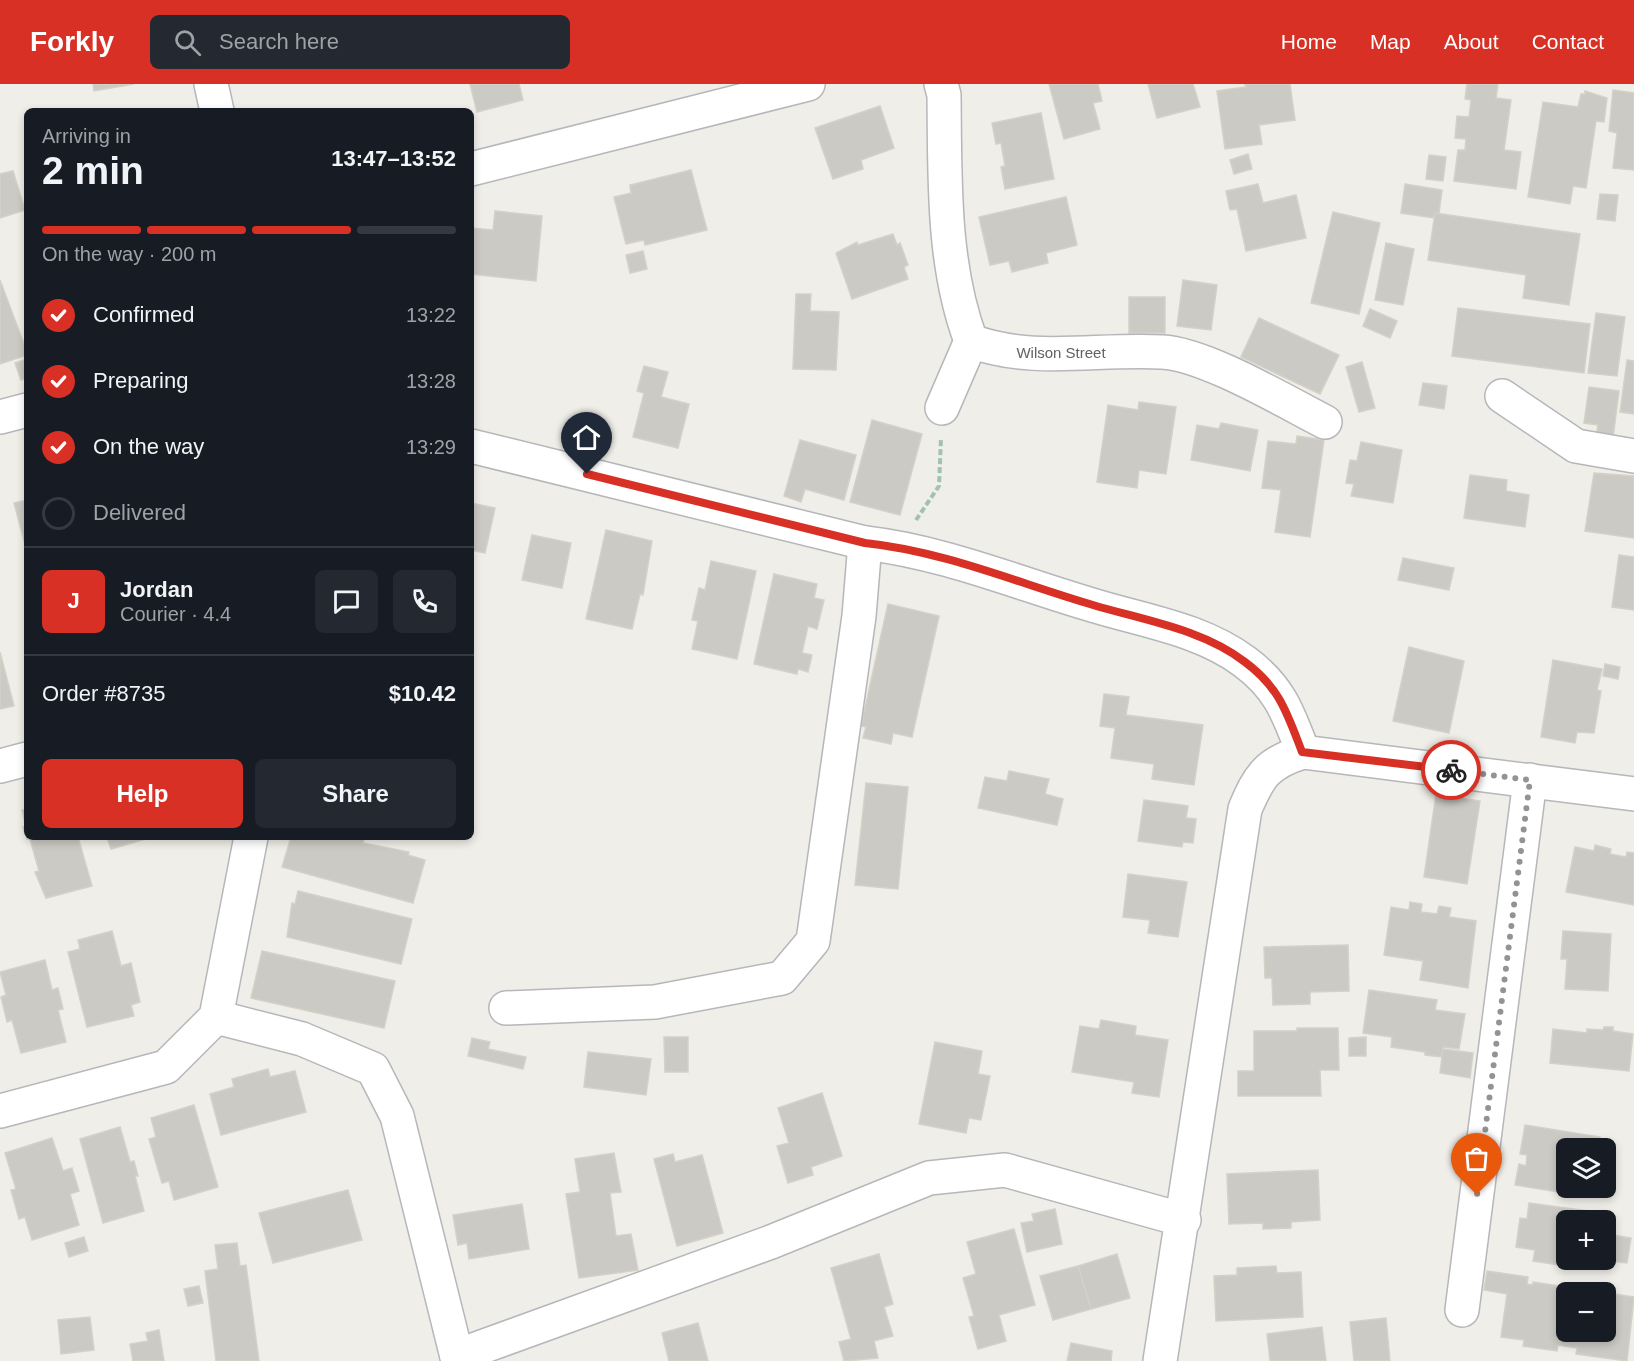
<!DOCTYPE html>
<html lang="en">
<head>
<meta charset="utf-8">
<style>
  :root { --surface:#171b24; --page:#242831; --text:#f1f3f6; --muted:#9ea1a6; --line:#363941; --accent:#d93025 }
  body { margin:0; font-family:Helvetica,sans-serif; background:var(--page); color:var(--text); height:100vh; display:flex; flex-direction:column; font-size:22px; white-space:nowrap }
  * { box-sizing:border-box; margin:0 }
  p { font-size:20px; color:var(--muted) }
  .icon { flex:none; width:33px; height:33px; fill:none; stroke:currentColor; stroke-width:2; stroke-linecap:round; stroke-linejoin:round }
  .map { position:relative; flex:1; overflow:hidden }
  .sheet { position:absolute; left:24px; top:24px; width:450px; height:732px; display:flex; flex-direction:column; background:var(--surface); border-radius:9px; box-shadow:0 3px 9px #0003 }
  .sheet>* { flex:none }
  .buttons { position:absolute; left:1556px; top:1054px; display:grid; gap:12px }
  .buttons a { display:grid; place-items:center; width:60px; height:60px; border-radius:9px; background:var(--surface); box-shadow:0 3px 9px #0003; font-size:30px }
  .pin { position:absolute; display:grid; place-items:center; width:51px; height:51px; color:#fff; margin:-62px -26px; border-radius:50% 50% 50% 0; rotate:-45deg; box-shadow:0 0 6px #0007 }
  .pin .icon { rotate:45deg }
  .courier { position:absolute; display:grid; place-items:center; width:60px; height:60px; margin:-30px; border:4px solid #d93025; border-radius:50%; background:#fff; color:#222; box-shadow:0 2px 8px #0007 }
  .head em { font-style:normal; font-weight:600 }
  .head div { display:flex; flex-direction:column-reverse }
  .head { display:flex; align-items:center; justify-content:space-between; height:102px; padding:0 18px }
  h1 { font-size:39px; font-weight:600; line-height:45px }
  .bar { display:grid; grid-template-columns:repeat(4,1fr); gap:9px 6px; align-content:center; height:72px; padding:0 18px }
  .bar i { height:8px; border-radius:4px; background:var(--line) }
  .bar .active { background:var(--accent) }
  .bar p { grid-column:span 4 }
  .line { display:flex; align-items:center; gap:15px; padding:0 18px; border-top:2px solid var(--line) }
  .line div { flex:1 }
  .round { display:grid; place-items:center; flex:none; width:63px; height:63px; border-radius:9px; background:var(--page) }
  ol { padding:0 18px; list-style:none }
  li { display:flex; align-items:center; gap:18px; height:66px }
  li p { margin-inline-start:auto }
  li .icon { padding:6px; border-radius:50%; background:var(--accent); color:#fff; stroke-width:4 }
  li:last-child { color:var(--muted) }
  li i { width:33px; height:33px; border:3px solid var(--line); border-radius:50% }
  .button { display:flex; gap:12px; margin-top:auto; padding:12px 18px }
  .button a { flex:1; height:69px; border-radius:9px; background:var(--accent); color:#fff; font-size:24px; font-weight:600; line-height:69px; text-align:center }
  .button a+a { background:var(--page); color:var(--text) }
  header { display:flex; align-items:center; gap:36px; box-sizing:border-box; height:84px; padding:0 30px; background:var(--accent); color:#fff }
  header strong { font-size:28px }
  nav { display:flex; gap:33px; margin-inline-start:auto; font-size:21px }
  .search { width:420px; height:54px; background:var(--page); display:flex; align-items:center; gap:15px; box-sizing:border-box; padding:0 21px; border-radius:9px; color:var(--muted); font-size:22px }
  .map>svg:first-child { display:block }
  .building { fill:#cbcac4; stroke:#d4d1c7; stroke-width:1.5 }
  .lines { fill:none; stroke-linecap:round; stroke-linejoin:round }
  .minor-casing { stroke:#b5b7bb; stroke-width:36 }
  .path { stroke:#a0c3ad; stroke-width:4; stroke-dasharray:6 3; stroke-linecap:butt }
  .minor { stroke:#fff; stroke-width:33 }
  .done { stroke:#919394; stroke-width:6; stroke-dasharray:0 10.8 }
  .route { stroke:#d93025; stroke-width:8 }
  .labels { text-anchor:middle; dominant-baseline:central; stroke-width:4.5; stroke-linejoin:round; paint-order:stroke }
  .street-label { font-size:15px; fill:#5f6266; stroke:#fff }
</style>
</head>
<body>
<header>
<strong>Forkly</strong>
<div class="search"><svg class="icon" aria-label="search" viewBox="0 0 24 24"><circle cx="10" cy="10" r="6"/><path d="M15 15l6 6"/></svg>Search here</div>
<nav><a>Home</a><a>Map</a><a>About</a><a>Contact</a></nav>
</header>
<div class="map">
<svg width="1634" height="1277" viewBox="0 0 1634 1277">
  <rect width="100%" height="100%" fill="#efeee8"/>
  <g class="building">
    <polygon points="93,0 134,0 94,7"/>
    <polygon points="470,0 519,0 523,16 477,28"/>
    <polygon points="1049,0 1098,0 1102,17 1093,19 1100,45 1064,55"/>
    <polygon points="1148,0 1193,0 1200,23 1157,34"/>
    <polygon points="1245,0 1290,0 1295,36 1259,41 1262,60 1225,65 1217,7 1246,3"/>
    <polygon points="1467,0 1498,0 1496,14 1511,16 1504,66 1521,68 1516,105 1454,97 1458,66 1465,66 1466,55 1455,54 1457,32 1469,33 1471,16 1465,15"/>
    <polygon points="1613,6 1634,9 1634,86 1613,84 1617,49 1609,47"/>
    <polygon points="1585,7 1607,14 1604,38 1596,37 1586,104 1573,102 1570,120 1528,113 1543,18 1578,23 1581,10 1585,10"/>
    <polygon points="880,22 894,64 861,76 863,85 833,95 815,44"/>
    <polygon points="1041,29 1054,95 1005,105 1001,83 1005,82 1001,59 996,60 992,39"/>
    <polygon points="1248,70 1252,85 1234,90 1230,76"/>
    <polygon points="1429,71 1446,73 1443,97 1426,95"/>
    <polygon points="691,86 707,146 645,161 644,156 626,160 614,113 631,109 630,101"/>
    <polygon points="13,87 25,126 0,134 0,90"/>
    <polygon points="1258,100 1263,119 1296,111 1306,154 1246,167 1237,125 1230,126 1226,107"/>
    <polygon points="1405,100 1442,106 1439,129 1435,129 1434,134 1401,129"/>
    <polygon points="1600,110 1618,111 1615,137 1597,135"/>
    <polygon points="1066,113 1077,161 1046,169 1048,179 1012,188 1009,177 990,181 979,133"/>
    <polygon points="495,127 542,132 536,197 471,190 471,144 493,146"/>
    <polygon points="1333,128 1380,139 1359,230 1311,219"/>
    <polygon points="1435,129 1580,150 1569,221 1523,214 1526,191 1428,176"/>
    <polygon points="893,150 897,161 900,159 908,181 904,183 908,195 852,215 836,169 857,158 858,161"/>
    <polygon points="1386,159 1414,165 1403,221 1375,216"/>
    <polygon points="643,167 647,185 630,189 626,171"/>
    <polygon points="0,196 27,268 27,271 0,280"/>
    <polygon points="1183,196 1217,201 1211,246 1177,242"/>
    <polygon points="796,210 811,210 810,227 839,228 836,286 793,285"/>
    <rect x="1129" y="213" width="36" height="36"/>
    <polygon points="1458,224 1590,240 1584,289 1452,272"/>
    <polygon points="1370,225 1397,237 1390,254 1363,242"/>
    <polygon points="1596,229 1625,233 1617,292 1588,289"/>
    <polygon points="1259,234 1339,271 1320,310 1241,273"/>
    <polygon points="27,275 27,294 21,296 15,279"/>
    <polygon points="1627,276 1634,277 1634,330 1620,328"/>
    <polygon points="1362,278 1375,324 1359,328 1346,283"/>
    <polygon points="644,282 668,288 661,313 689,320 678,364 633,353 644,309 637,307"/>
    <polygon points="1423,299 1447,302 1444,325 1419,321"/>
    <polygon points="1589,303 1619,307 1613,354 1596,352 1598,341 1584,339"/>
    <polygon points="1139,318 1176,323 1166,390 1139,386 1137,404 1097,398 1108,321 1138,326"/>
    <polygon points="872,336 922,350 900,431 850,418"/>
    <polygon points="1221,339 1258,346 1250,387 1191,376 1197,341 1219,345"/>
    <polygon points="1297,352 1324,356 1310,453 1275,448 1281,406 1262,404 1268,357 1296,360"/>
    <polygon points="800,356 856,371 844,416 805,405 801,418 784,412"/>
    <polygon points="1361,358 1402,366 1393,419 1351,412 1354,400 1346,399 1350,376 1357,377"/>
    <polygon points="1594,389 1634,392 1634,454 1585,447"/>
    <polygon points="1470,391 1507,396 1506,407 1529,411 1525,443 1464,434"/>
    <polygon points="27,416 27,468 14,419"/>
    <polygon points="471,419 495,424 485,469 471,466"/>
    <polygon points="606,446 652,457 643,511 640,510 632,545 586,535"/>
    <polygon points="532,451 571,459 562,504 522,496"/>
    <polygon points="1619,471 1634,473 1634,526 1612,523"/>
    <polygon points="1403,474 1454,484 1449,506 1398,496"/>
    <polygon points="711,477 756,487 737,575 692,565 698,537 692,536 699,504 705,506"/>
    <polygon points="774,490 817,500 814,514 824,516 817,545 808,542 802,569 812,571 808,588 798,585 797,590 754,580"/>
    <polygon points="888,520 939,532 912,653 893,649 891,660 863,654 866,643 861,642"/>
    <polygon points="1409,563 1464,577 1449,649 1393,637"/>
    <polygon points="0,568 14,622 0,625"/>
    <polygon points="1553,576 1602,585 1597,606 1601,607 1594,649 1577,648 1575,659 1541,653"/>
    <polygon points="1605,580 1620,583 1618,595 1603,592"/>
    <polygon points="1104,610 1129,613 1126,631 1203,641 1194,701 1152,695 1154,680 1111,674 1115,644 1100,642"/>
    <polygon points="1009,687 1049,695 1045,710 1063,715 1057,741 978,724 985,693 1007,697"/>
    <polygon points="866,699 908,703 898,805 855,801"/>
    <polygon points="1436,710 1480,717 1467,800 1424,793"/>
    <polygon points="1144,716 1188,722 1186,734 1196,735 1193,759 1183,758 1182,763 1138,757"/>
    <polygon points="27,725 27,753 78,753 92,802 46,814 35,788 39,787 30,755 27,755 23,743 26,742 22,726"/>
    <polygon points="107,753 152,753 111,765"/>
    <polygon points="291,753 356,753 364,755 363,759 409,768 408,771 425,776 413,819 282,783"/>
    <polygon points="1595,761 1611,765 1610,770 1626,773 1627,768 1634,769 1634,821 1566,808 1575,763 1594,767"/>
    <polygon points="1128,790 1187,798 1178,853 1148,849 1150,836 1123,833"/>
    <polygon points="298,807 412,835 401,880 287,853 292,819 295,820"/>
    <polygon points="1410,818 1422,820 1421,828 1437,830 1439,822 1451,824 1449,833 1476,837 1468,904 1420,896 1423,877 1384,871 1391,823 1409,826"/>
    <polygon points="112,847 121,882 131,879 140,918 131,921 134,932 87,943 68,868 80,865 78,856"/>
    <polygon points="1563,847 1611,850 1608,907 1565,905 1567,875 1561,875"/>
    <polygon points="1348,861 1349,907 1310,908 1310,920 1273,921 1272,894 1265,894 1264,863"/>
    <polygon points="262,867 395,897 384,944 251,914"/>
    <polygon points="45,876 52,906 58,904 63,925 58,926 66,958 21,969 12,936 7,938 1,913 6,911 0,888"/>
    <polygon points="1369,906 1437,916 1435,926 1465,930 1459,965 1443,963 1442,973 1425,971 1425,968 1391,963 1392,953 1363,949"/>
    <polygon points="1101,936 1136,942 1135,951 1168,956 1159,1013 1132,1009 1134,998 1072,988 1080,942 1099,945"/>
    <polygon points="1604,943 1613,943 1613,947 1633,950 1629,987 1550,979 1553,945 1587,949 1587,945 1603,946"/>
    <polygon points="1297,944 1338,944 1339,986 1320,986 1321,1012 1238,1012 1238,987 1254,987 1254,947 1297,947"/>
    <polygon points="664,953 688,953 688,988 665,988"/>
    <polygon points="1366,953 1366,972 1349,972 1349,954"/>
    <polygon points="472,954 490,958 488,965 526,973 523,985 468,972"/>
    <polygon points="935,958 982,967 978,990 990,992 981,1036 969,1034 966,1049 919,1040"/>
    <polygon points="1443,965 1473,969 1470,994 1440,989"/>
    <polygon points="588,968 651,975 646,1011 584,1003"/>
    <polygon points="268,985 270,993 295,987 306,1028 221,1051 210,1010 234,1003 232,995"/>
    <polygon points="822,1009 842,1072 811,1083 813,1091 788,1099 777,1062 789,1059 778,1024"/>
    <polygon points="194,1021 218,1103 174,1116 169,1097 162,1099 149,1055 156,1053 151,1034"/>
    <polygon points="1525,1041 1600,1053 1598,1065 1566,1065 1566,1104 1591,1104 1590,1113 1515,1101 1519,1080 1526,1082 1527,1071 1520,1070"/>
    <polygon points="120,1043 130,1078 134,1077 138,1092 135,1092 144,1127 103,1139 80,1055"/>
    <polygon points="52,1054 63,1087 72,1084 79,1107 70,1110 79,1141 32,1156 25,1133 19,1135 11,1106 16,1105 5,1069"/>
    <polygon points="614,1069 621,1108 610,1109 616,1152 631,1150 638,1186 579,1194 566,1110 580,1108 575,1075"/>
    <polygon points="673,1070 675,1078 702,1071 723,1149 677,1162 654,1075"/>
    <polygon points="1605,1078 1611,1079 1608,1101 1605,1100"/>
    <polygon points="1318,1086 1320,1136 1291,1138 1291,1144 1263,1145 1263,1139 1229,1140 1227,1090"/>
    <polygon points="348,1106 362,1156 273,1179 259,1129"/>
    <polygon points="1529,1119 1588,1127 1586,1137 1566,1137 1566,1176 1580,1176 1579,1184 1533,1177 1535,1166 1516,1163 1520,1134 1527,1135"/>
    <polygon points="522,1120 529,1165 469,1175 467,1159 458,1161 453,1131"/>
    <polygon points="1055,1125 1062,1160 1027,1168 1021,1139 1034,1137 1032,1130"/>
    <polygon points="1014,1145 1035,1221 999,1231 1006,1257 978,1265 969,1233 974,1232 963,1194 976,1190 967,1158"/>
    <polygon points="1613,1151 1631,1154 1627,1179 1609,1177"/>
    <polygon points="84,1153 88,1167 69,1173 65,1159"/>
    <polygon points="237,1159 240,1182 246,1181 259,1277 216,1277 205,1187 218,1185 215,1161"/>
    <polygon points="879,1170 893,1220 884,1223 893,1252 874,1257 878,1274 844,1277 839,1258 851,1255 831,1184"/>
    <polygon points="1117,1170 1130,1214 1091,1225 1078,1182"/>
    <polygon points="1078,1182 1091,1225 1053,1236 1040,1192"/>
    <polygon points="1276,1182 1277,1189 1301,1188 1303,1233 1216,1237 1214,1192 1237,1191 1237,1184"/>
    <polygon points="1487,1187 1528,1193 1527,1200 1533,1201 1533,1198 1566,1203 1566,1206 1588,1209 1566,1209 1566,1248 1605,1248 1605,1209 1601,1208 1634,1213 1627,1277 1576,1270 1577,1264 1558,1261 1557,1267 1523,1262 1524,1256 1501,1253 1507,1210 1484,1206"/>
    <polygon points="199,1202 203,1219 188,1222 184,1205"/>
    <polygon points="90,1233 94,1266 61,1270 58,1236"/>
    <polygon points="1386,1234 1390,1277 1354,1277 1350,1238"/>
    <polygon points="698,1239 708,1277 669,1277 662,1249"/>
    <polygon points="1322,1243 1326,1277 1270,1277 1267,1250"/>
    <polygon points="159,1246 164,1277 133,1277 130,1260 148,1257 146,1249"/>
    <polygon points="1071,1259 1112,1267 1111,1277 1067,1277"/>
  </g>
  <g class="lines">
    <g class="minor-casing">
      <g id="minor">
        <polyline points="211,0 217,27"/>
        <path d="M941 0 944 11C945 93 942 180 971 257 1033 280 1098 264 1162 268 1205 270 1284 317 1325 338"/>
        <polyline points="471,85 808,0"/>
        <polyline points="1502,312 1576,362 1634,372"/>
        <polyline points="942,324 971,257"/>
        <polyline points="0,333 27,326"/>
        <path d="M471 362 865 459C943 468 1017 499 1092 521 1144 537 1201 545 1245 578 1280 604 1288 629 1303 668"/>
        <polyline points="0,682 27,675"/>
        <polyline points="506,924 655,918 782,894 813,857 859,532 865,459"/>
        <polyline points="216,933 302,955 373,985 397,1032 458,1277"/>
        <polyline points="0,1027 166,983 216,933 251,753"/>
        <polyline points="1462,1226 1530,696"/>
        <polyline points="457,1272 771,1158 929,1094 1005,1086 1184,1136"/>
        <path d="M1160 1277 1245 725C1259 692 1267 679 1303 668L1634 710"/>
      </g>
    </g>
    <polyline class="path" points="916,436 939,402 941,355"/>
    <use href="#minor" class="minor"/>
  </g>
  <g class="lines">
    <polyline class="done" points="1451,686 1530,696 1477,1111"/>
    <path class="route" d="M587 390 865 459C943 467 1018 499 1093 521 1143 536 1202 545 1245 578 1280 604 1287 629 1302 668L1451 686"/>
  </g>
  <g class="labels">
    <g class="street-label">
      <text x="1061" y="268">Wilson Street</text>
    </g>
  </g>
</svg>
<div class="buttons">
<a><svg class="icon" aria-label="layers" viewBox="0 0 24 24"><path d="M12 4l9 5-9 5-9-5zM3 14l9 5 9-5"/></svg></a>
<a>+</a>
<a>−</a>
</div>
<div class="pin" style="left:1477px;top:1111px;background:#ea580c"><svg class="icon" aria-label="bag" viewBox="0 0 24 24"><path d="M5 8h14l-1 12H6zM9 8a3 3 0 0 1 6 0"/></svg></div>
<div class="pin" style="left:587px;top:390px;background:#1f2937"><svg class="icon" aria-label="home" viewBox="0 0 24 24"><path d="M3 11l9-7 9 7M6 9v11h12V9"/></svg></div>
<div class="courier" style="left:1451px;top:686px"><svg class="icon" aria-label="bike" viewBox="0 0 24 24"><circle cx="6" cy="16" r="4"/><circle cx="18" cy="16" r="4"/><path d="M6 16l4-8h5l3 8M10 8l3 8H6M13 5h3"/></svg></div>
<section class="sheet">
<div class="head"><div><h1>2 min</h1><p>Arriving in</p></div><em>13:47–13:52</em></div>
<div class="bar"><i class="active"></i><i class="active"></i><i class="active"></i><i></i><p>On the way · 200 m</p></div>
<ol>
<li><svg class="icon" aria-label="check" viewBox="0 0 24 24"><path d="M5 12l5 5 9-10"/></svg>Confirmed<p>13:22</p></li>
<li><svg class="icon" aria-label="check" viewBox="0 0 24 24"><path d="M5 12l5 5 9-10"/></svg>Preparing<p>13:28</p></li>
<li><svg class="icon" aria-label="check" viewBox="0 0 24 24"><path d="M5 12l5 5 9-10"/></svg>On the way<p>13:29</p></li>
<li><i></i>Delivered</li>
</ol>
<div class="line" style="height:108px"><b class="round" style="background:var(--accent);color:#fff">J</b><div><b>Jordan</b><p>Courier · 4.4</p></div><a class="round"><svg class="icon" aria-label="chat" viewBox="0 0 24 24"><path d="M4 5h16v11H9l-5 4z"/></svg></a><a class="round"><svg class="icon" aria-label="phone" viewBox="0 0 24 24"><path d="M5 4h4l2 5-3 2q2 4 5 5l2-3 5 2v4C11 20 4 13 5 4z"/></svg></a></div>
<div class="line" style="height:78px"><div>Order #8735</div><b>$10.42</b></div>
<div class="button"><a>Help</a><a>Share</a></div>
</section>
</div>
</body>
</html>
